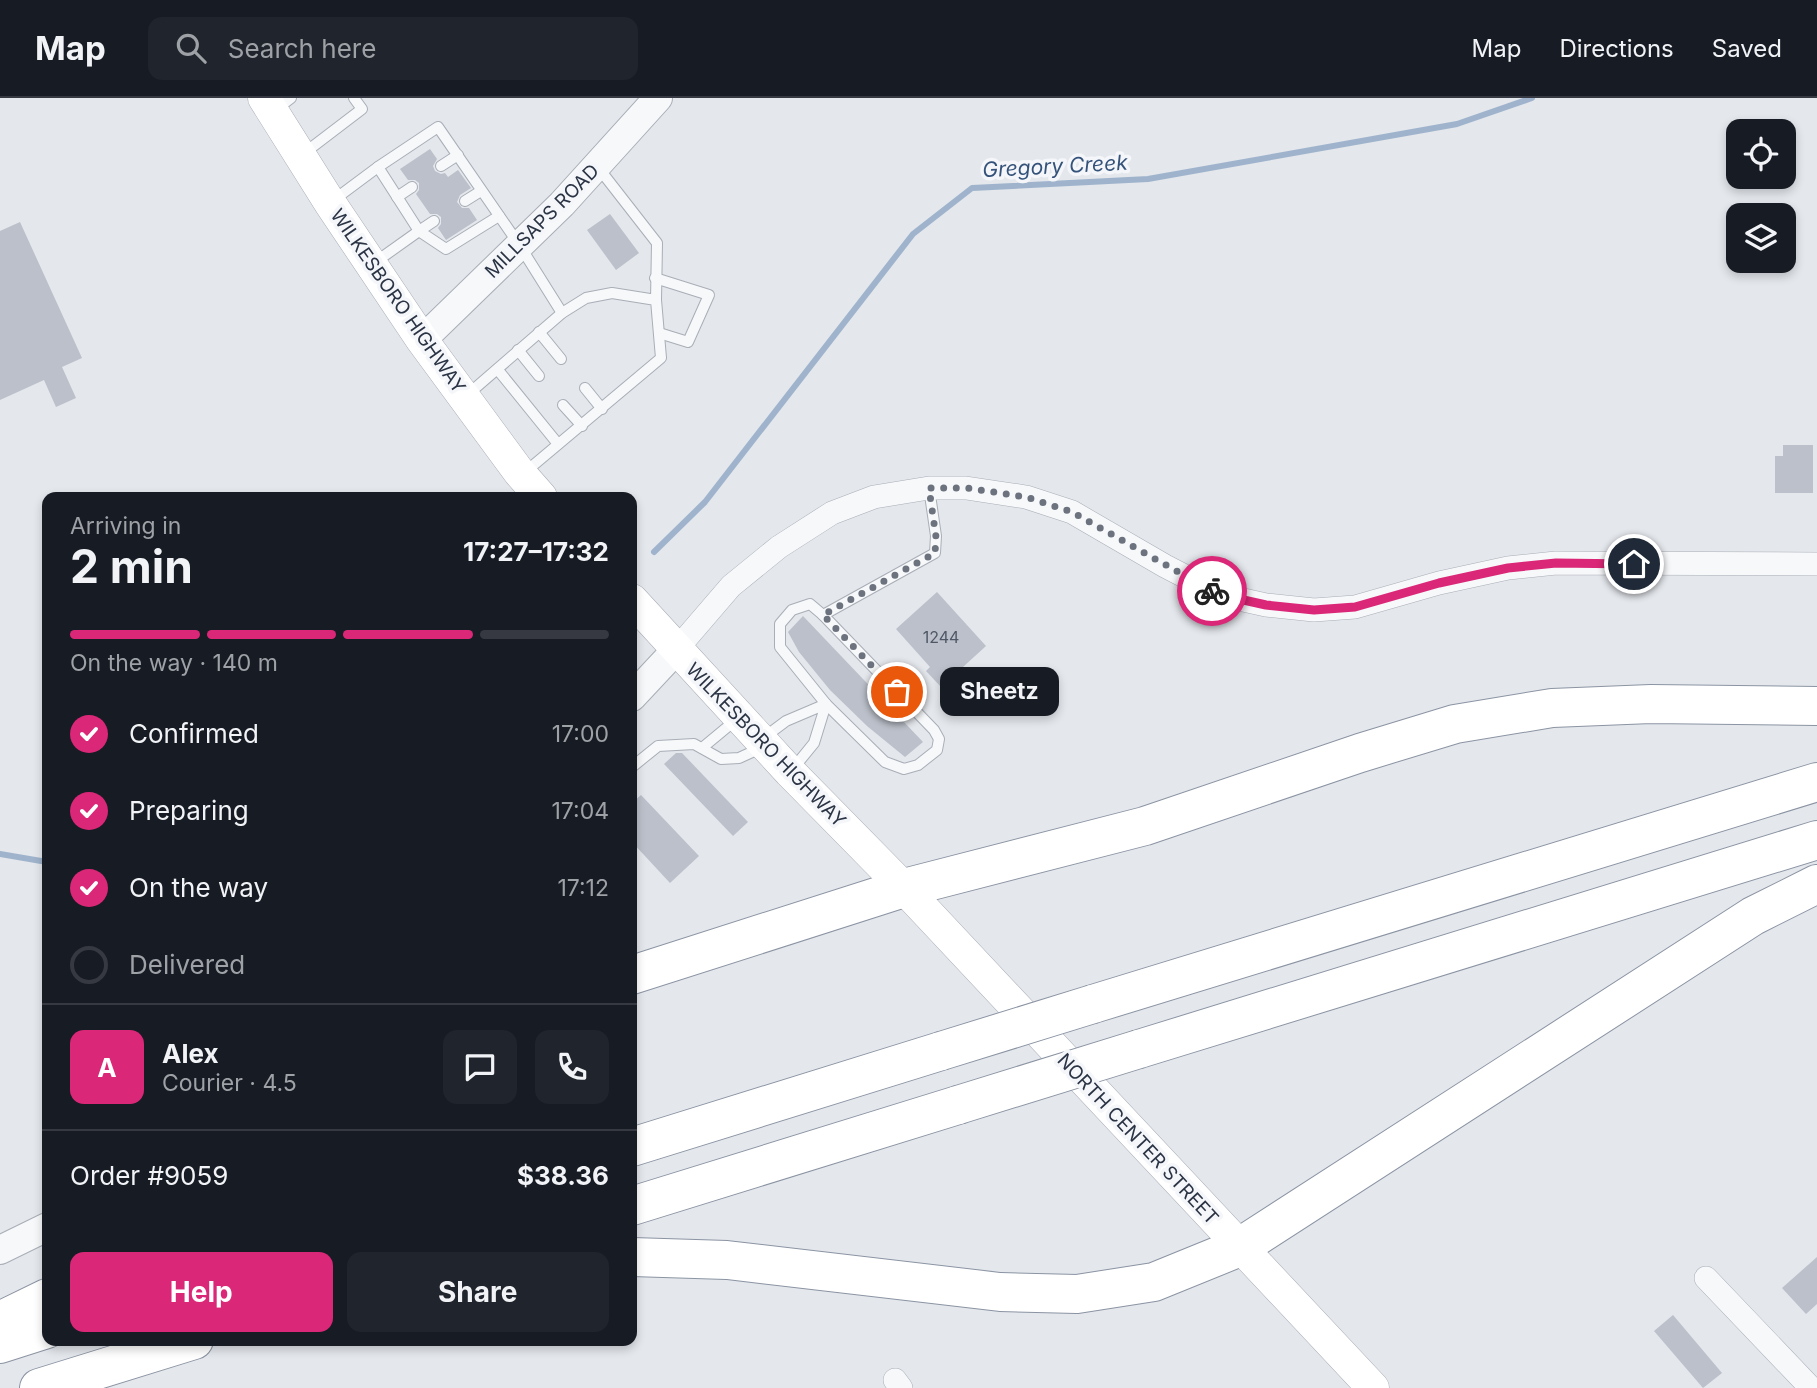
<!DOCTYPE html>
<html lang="en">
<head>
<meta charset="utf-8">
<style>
  :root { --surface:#171b24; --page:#20242c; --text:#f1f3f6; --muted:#9ea1a6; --line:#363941; --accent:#db2777 }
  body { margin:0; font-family:Inter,sans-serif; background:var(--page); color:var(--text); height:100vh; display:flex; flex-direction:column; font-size:26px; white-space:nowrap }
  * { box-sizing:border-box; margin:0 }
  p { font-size:23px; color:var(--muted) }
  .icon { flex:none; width:38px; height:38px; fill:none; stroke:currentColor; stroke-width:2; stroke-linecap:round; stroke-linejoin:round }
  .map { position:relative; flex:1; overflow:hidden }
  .sheet { position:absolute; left:42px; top:394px; width:595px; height:854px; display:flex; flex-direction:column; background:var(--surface); border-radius:14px; box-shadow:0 4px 10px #0003 }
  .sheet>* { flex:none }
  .fabs { position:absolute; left:1726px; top:21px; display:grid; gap:14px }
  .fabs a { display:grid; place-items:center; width:70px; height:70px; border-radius:14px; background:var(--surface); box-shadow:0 4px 10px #0003; font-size:35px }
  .pin { position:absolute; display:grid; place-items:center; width:60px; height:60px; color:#fff; margin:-30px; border:4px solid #fff; border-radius:50%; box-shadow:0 2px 7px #0007 }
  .courier { position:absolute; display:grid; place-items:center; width:70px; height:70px; margin:-35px; border:5px solid #db2777; border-radius:50%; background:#fff; color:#222; box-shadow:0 2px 9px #0007 }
  .bubble { position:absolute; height:49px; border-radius:14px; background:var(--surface); box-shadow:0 4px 10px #0003; font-size:23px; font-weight:700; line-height:49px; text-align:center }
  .summary em { font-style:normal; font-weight:700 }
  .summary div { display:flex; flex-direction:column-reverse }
  .summary { display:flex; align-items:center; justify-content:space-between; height:119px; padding:0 28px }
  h1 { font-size:46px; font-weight:700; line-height:52px }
  .bar { display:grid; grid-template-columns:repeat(4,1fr); gap:10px 7px; align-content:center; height:84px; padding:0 28px }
  .bar i { height:9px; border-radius:5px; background:var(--line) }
  .bar .current { background:var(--accent) }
  .bar p { grid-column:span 4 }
  .line { display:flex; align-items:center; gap:18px; padding:0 28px; border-top:2px solid var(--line) }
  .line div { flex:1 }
  .round { display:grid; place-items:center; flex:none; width:74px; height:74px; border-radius:14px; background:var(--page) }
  ol { padding:0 28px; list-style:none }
  li { display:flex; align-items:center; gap:21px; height:77px }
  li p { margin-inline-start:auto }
  li .icon { padding:7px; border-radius:50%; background:var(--accent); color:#fff; stroke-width:4 }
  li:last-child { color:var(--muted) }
  li i { width:38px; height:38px; border:4px solid var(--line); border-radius:50% }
  .button { display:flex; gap:14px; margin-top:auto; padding:14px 28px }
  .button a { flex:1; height:80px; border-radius:14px; background:var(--accent); color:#fff; font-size:28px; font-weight:700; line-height:80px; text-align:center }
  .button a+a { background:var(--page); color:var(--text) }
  header { display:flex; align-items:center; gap:42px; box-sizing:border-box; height:98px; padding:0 35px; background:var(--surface); border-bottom:2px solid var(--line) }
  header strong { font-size:33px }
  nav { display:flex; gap:38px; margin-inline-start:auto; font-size:24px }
  .search { width:490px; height:63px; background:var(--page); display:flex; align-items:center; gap:18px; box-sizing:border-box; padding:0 24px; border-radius:14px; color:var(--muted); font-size:26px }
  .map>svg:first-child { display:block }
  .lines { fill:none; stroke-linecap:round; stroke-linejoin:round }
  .stream { stroke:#9fb4cc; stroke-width:6 }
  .building { fill:#bbc0ca }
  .service-casing { stroke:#a9aeb7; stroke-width:12 }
  .minor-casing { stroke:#a9aeb7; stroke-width:24 }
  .tertiary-casing { stroke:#a9aeb7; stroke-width:30 }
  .secondary-casing { stroke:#a9aeb7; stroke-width:33 }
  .motorway-casing { stroke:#8b94a3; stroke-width:40 }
  .service { stroke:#f7f8fa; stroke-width:10 }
  .minor { stroke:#f7f8fa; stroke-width:23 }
  .tertiary { stroke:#f7f8fa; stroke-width:28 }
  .secondary { stroke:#fff; stroke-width:32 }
  .motorway { stroke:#fff; stroke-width:38 }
  .motorway-bridge-casing { stroke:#8b94a3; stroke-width:40; stroke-linecap:butt }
  .motorway-bridge { stroke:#fff; stroke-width:38 }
  .done { stroke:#6c737f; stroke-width:7; stroke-dasharray:0 12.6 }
  .route { stroke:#db2777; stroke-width:9 }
  .labels { text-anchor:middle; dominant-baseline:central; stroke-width:7; stroke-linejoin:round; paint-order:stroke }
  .number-label { font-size:16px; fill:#4f5766 }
  .street-label { font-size:19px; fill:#2b3445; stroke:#f4f6f9 }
  .water-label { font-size:21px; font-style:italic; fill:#34527a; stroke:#f4f6f9 }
</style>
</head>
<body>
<header>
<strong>Map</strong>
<div class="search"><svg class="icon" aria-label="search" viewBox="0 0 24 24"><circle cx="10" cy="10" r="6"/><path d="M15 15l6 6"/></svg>Search here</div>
<nav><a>Map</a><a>Directions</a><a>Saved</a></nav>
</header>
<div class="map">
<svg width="1817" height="1290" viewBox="0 0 1817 1290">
  <rect width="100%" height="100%" fill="#e4e7ec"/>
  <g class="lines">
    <g class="stream">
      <polyline points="654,454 705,404 913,136 972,90 1148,81 1457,26 1532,0"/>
      <polyline points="0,756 47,764"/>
    </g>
  </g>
  <g class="building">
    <polygon points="430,51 437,61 433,68 435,73 441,76 445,75 448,79 458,72 471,90 460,97 457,104 462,110 469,110 477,122 446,142 438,130 441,126 441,119 437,116 430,116 416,96 419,92 419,85 415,82 408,82 400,71"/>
    <polygon points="610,116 639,155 616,172 587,132"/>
    <polygon points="20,124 82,260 62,269 76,300 56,309 44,282 0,302 0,133"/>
    <polygon points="1783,347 1813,347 1813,395 1775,395 1775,358 1783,358"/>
    <polygon points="937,494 986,548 941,589 926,573 930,569 896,531"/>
    <polygon points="803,518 923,644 905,659 867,628 830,592 799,554 788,534"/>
    <polygon points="676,655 682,655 748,724 733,738 664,666"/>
    <polygon points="641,697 699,758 670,785 632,744 632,705"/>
    <polygon points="1817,1159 1817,1206 1806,1216 1782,1190"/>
    <polygon points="1673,1217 1722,1275 1703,1290 1654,1233"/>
  </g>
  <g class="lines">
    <g class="service-casing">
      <g id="service">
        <polyline points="274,13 291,0"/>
        <polyline points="303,56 362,11 354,0"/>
        <polyline points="441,68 458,57"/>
        <polyline points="597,68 657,145 656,202"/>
        <polyline points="397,99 412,89"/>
        <polyline points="465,103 481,93"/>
        <polyline points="331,104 378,69 438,29 520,148 562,215"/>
        <polyline points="434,123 419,133 446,151 499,118"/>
        <polyline points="374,165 419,133 378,69"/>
        <polyline points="655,180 709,197 688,244 659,235"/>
        <polyline points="539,234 561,261"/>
        <polyline points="518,252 539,278"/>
        <polyline points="498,272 558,346"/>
        <polyline points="585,290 602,311"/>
        <polyline points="466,298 562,215 586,200 612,195 656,202 661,260 524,375"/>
        <polyline points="563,307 582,328"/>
        <polygon points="810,506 823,517 934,632 939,641 937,652 918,667 904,671 885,664 826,606 780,549 780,526 792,512"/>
        <polyline points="823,517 935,455 936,438 929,390"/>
        <polyline points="762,641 786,623 826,606 814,645 792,672"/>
        <polyline points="702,650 737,621"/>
        <polyline points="632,669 658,648 694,646 721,661 739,660 763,649"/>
      </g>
    </g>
    <g class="minor-casing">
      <g id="minor">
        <polyline points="676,552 731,488 779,449 832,415 874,399 929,390 966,390 1026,399 1072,414 1165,468 1221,497 1266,507 1314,512 1355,509 1439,485 1508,470 1556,465 1817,466"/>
        <polyline points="1706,1180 1811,1290"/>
        <polyline points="895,1282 901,1290"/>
      </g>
    </g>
    <g class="tertiary-casing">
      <g id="tertiary">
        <polyline points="422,242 562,106 658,0"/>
        <polyline points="632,599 676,552"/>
        <polyline points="0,1152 47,1129"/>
      </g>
    </g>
    <g class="secondary-casing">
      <g id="secondary">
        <polyline points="264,0 330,105 422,242 519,374 541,399"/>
        <polyline points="632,502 790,674 904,790 1373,1290"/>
      </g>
    </g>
    <g class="motorway-casing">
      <g id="motorway">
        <polyline points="632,877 904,790 1145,728 1360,655 1455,626 1552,610 1651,606 1817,608"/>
        <polyline points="1093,906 1817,684"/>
        <polyline points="1139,951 1817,742"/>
        <polyline points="632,1049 941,953"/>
        <polyline points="632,1108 958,1007"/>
        <polyline points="632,1159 727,1162 1000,1194 1077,1196 1154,1184 1240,1149 1753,818 1817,786"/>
        <polyline points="0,1223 47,1200"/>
        <polyline points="0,1246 47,1231"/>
        <polyline points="39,1290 194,1242"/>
      </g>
    </g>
    <use href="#service" class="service"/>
    <use href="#minor" class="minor"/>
    <use href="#tertiary" class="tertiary"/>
    <use href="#secondary" class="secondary"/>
    <use href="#motorway" class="motorway"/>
    <g class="motorway-bridge-casing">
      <g id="motorway-bridge">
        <polyline points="941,953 1093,906"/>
        <polyline points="958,1007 1139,951"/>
      </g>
    </g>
    <use href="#motorway-bridge" class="motorway-bridge"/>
  </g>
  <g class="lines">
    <polyline class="done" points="897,594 823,517 935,455 936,439 929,390 967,390 1026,399 1072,414 1212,493"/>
    <polyline class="route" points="1212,493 1221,497 1266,507 1314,512 1355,509 1439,485 1508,470 1556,465 1634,466"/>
  </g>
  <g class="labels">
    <g class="number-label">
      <text x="941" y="539">1244</text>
    </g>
    <g class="street-label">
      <text transform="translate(542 123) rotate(-45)">MILLSAPS ROAD</text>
      <text transform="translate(398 203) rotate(55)">WILKESBORO HIGHWAY</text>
      <text transform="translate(766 647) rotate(46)">WILKESBORO HIGHWAY</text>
      <text transform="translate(1138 1041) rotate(47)">NORTH CENTER STREET</text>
    </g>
    <g class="water-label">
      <text transform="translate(1055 68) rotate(-3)">Gregory Creek</text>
    </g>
  </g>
</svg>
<div class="fabs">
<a><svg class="icon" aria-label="locate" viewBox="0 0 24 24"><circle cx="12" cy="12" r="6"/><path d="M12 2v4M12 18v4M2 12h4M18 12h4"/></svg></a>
<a><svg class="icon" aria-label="layers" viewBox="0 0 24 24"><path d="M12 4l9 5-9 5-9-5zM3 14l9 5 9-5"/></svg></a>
</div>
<div class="pin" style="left:897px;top:594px;background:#ea580c"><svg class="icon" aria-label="bag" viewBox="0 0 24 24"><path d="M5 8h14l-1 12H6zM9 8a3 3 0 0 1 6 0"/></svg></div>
<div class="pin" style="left:1634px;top:466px;background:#1f2937"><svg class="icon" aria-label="home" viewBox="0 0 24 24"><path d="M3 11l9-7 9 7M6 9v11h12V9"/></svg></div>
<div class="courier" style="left:1212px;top:493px"><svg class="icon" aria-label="bike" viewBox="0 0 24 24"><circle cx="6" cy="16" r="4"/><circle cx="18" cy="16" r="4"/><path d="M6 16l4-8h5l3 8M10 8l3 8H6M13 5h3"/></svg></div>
<div class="bubble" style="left:940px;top:569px;width:119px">Sheetz</div>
<section class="sheet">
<div class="summary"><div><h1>2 min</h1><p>Arriving in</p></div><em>17:27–17:32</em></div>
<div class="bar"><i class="current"></i><i class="current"></i><i class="current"></i><i></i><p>On the way · 140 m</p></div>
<ol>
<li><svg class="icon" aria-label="check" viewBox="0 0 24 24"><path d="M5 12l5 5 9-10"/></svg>Confirmed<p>17:00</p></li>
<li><svg class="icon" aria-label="check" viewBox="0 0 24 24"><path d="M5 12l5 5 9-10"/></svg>Preparing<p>17:04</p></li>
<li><svg class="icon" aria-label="check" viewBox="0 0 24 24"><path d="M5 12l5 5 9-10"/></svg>On the way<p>17:12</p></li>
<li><i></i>Delivered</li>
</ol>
<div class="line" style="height:126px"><b class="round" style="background:var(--accent);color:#fff">A</b><div><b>Alex</b><p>Courier · 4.5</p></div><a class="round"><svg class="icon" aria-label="chat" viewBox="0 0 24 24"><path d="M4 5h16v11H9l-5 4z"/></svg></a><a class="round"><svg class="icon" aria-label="phone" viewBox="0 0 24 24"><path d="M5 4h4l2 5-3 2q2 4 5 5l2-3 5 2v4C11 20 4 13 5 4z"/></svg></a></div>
<div class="line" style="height:91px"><div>Order #9059</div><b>$38.36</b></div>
<div class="button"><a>Help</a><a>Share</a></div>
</section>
</div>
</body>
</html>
